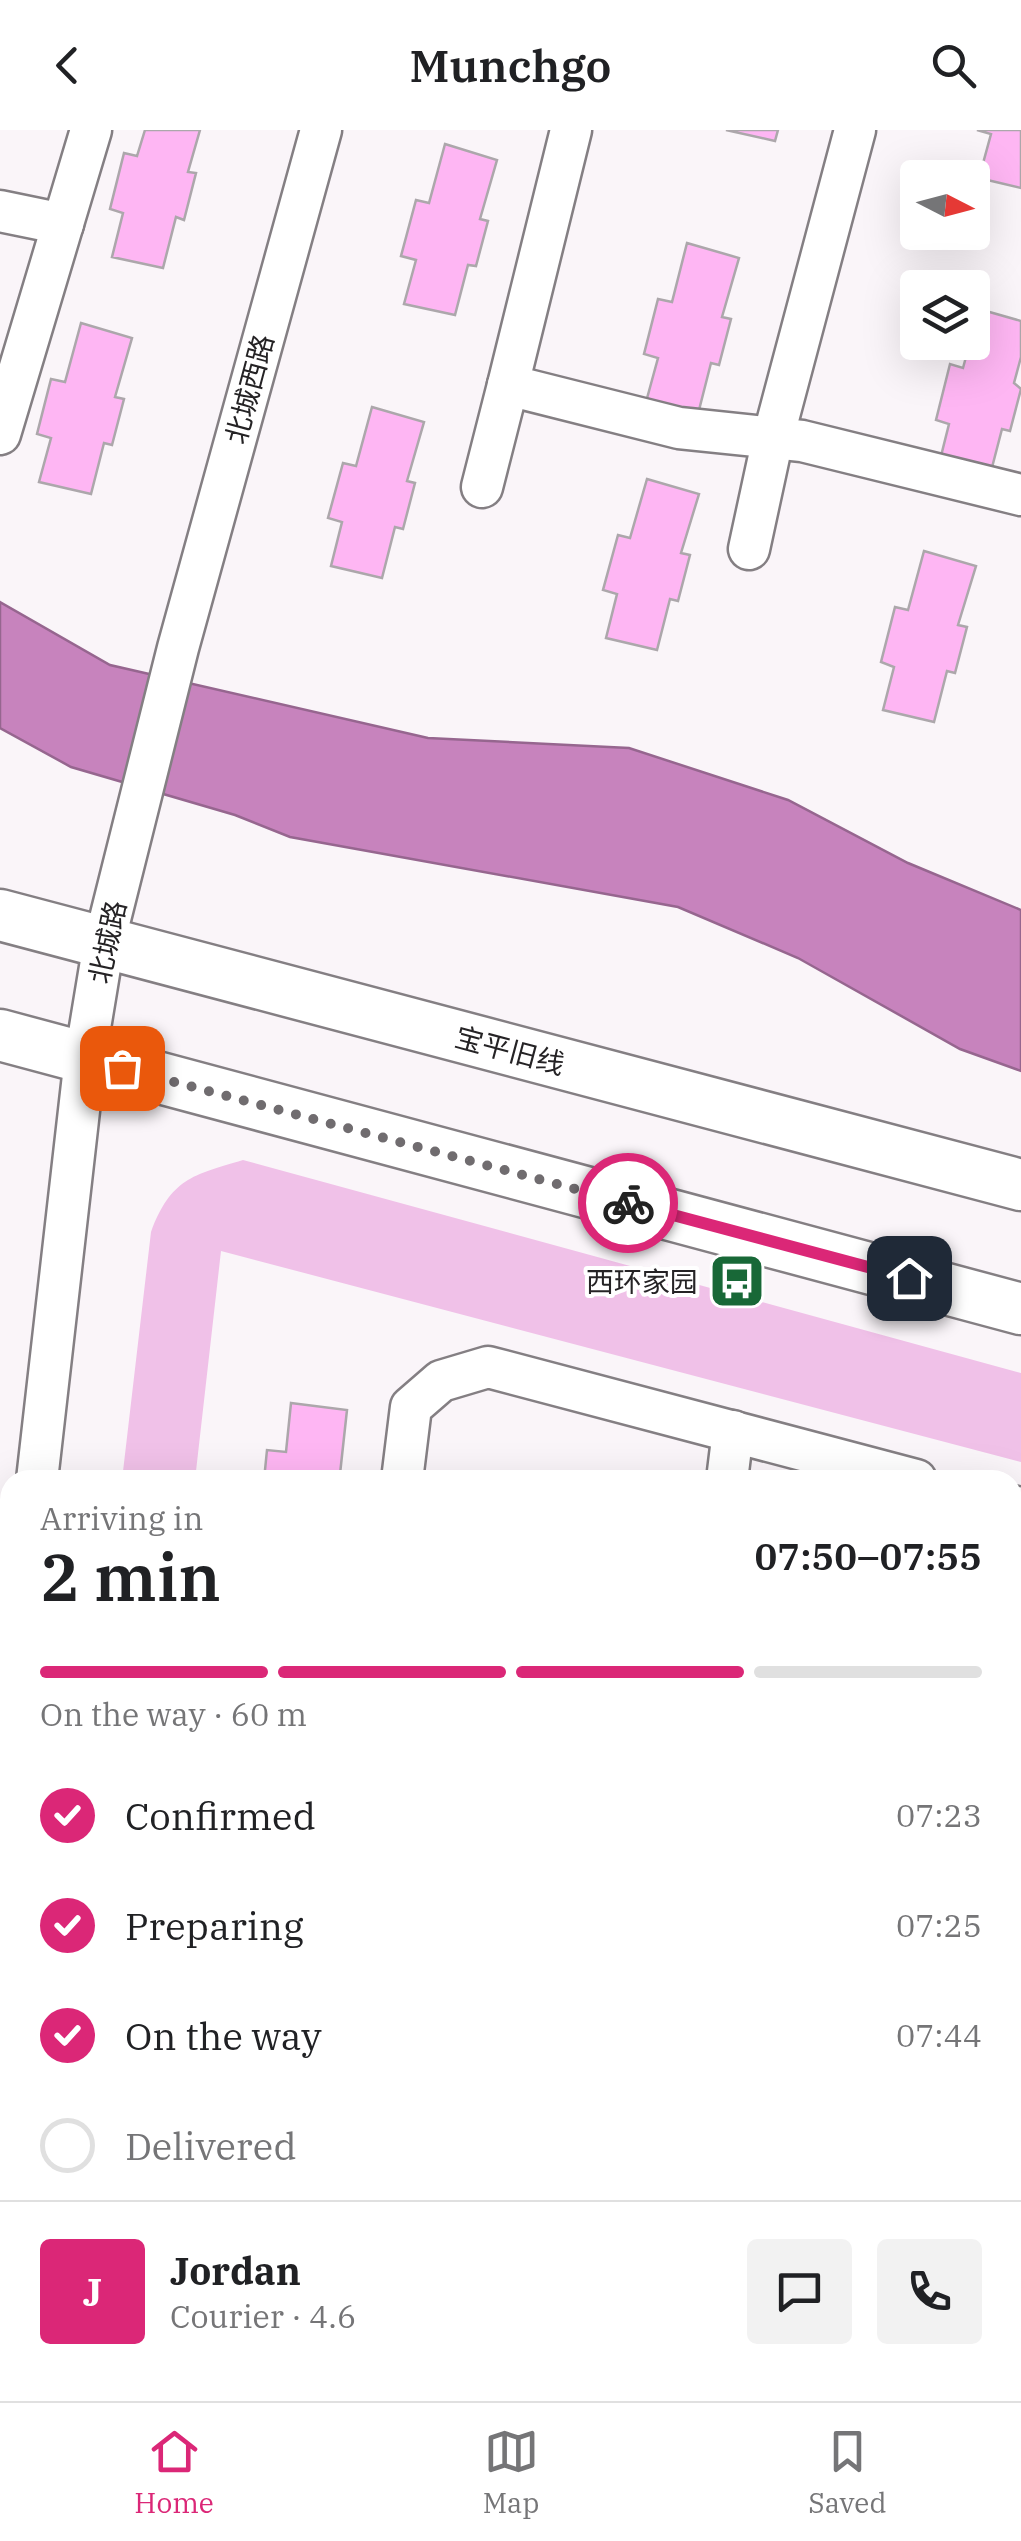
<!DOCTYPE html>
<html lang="en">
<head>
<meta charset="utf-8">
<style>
  :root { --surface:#fff; --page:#f2f2f2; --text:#202124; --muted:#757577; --line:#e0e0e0; --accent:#db2777 }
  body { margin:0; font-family:"IBM Plex Serif","Noto Sans SC",serif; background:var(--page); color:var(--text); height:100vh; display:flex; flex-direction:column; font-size:38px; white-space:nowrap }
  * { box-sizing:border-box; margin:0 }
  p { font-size:32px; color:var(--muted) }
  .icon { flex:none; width:55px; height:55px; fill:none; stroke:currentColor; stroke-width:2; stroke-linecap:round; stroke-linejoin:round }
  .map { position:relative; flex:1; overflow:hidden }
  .sheet { position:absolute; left:0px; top:1340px; width:1022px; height:932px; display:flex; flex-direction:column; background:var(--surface); border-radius:30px 30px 0 0; box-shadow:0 10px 40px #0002 }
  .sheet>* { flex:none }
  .needle { width:65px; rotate:96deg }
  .fabs { position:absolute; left:900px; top:30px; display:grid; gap:20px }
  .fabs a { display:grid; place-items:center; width:90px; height:90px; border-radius:10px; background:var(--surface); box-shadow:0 10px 40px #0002; font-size:50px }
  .pin { position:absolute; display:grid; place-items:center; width:85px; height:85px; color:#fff; margin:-42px; border-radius:20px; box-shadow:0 5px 15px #0006 }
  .courier { position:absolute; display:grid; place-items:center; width:100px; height:100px; margin:-50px; border:8px solid #db2777; border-radius:50%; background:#fff; color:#222; box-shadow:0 2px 12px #0007 }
  .summary em { font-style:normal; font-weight:600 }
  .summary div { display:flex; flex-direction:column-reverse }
  .summary { display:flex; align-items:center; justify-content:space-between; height:170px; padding:0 40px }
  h1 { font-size:65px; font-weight:600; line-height:75px }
  .bar { display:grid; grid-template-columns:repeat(4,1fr); gap:15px 10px; align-content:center; height:120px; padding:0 40px }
  .bar i { height:12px; border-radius:8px; background:var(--line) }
  .bar .current { background:var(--accent) }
  .bar p { grid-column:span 4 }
  .line { display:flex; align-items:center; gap:25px; padding:0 40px; border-top:2px solid var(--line) }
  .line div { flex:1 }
  .round { display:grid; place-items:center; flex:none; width:105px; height:105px; border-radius:10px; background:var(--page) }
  ol { padding:0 40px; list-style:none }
  li { display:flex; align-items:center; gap:30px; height:110px }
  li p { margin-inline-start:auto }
  li .icon { padding:10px; border-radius:50%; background:var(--accent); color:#fff; stroke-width:4 }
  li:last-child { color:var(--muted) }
  li i { width:55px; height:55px; border:5px solid var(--line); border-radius:50% }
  header { display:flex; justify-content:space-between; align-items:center; height:130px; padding:0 40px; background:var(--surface); font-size:45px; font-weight:600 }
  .dock { display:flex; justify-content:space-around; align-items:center; height:140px; border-top:2px solid var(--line); background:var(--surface); font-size:28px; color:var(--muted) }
  .dock a { display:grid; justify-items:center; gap:5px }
  .dock .current { color:var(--accent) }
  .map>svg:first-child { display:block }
  .green { fill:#f0c1e8 }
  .water { fill:#c783bd; stroke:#96668f; stroke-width:2.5 }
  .building { fill:#feb6f3; stroke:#aca7ab; stroke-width:2.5 }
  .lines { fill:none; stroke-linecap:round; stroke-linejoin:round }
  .minor-casing { stroke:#847f83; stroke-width:45 }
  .major-casing { stroke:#847f83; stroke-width:55 }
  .minor { stroke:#fff; stroke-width:40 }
  .major { stroke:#fff; stroke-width:50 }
  .done { stroke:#706c6f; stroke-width:10; stroke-dasharray:0 18 }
  .route { stroke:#db2777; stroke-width:12 }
  .labels { text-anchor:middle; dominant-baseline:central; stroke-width:8; stroke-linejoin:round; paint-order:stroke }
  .street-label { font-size:28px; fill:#252325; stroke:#fff }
  .poi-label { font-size:28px; fill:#252325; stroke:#fff; text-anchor:end }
</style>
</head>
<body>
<header><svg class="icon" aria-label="back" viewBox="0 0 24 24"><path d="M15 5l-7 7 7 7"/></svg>Munchgo<svg class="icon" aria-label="search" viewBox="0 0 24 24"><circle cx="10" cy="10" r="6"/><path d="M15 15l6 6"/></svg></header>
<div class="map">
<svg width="1021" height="2271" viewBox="0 0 1021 2271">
  <rect width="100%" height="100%" fill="#faf5f9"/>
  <g class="green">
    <path d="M243 1030 1021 1243V1332L221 1121 195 1350H122L151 1102C171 1049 192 1045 243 1030Z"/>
    <polygon points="17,2263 17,2262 91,2263 90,2271 16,2271"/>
  </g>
  <polygon class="water" points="0,472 110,535 428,608 629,618 788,670 908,733 1021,780 1021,941 960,919 798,828 678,777 290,707 235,685 71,637 0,598"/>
  <g class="building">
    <polygon points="145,0 200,0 188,42 196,43 184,90 176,87 163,138 112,127 123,83 110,79 124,23 137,26"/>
    <polygon points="726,0 778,0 775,11"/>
    <polygon points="977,0 1021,0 1021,58 979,48 991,4"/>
    <polygon points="445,14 497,30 480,89 488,91 476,136 468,135 455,185 404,174 416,130 401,126 416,70 429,73"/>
    <polygon points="687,113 739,128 722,187 731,189 719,235 711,233 698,284 646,272 658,228 644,224 658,169 672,172"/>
    <polygon points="979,179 1021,191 1021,227 1014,253 1021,259 1010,301 1002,299 989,349 938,338 949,294 936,290 950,234 963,238"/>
    <polygon points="81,193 132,208 115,267 124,269 112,315 104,313 91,364 39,352 51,308 37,304 51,249 65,252"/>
    <polygon points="372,277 424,292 407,351 415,353 403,399 395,397 382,448 331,436 342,392 328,388 343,333 356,336"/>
    <polygon points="647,349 699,364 681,423 690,425 678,471 670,469 657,520 606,508 617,464 603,460 618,405 630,408"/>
    <polygon points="924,421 976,436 958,495 967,497 955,543 947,541 934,592 883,580 894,537 881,532 895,477 908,480"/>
    <polygon points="291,1273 347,1280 340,1344 348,1345 347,1350 264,1350 267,1320 286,1322"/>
    <polygon points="726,2262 782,2262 781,2271 725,2271"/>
  </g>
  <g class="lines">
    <g class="minor-casing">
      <g id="minor">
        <polyline points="571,0 508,255 679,298 802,311 1021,365"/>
        <polyline points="0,81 63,94"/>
        <polyline points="0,304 91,0"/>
        <polyline points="482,357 508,255"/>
        <polyline points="749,419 773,308 855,0"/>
        <polyline points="37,1350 85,928 104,813 178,518 321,0"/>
        <polyline points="402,1350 411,1277 441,1251 488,1237 916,1350"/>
        <polyline points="727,1350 733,1301"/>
        <polyline points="1012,1376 1021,1378"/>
        <polyline points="1012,1597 1021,1601"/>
        <polyline points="0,1677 10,1588"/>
        <polyline points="0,1940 10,1941"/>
        <polyline points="0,1997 10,1998"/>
        <polyline points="1012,2221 1021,2205"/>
        <polyline points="295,2271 296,2262"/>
        <polyline points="544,2271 545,2262"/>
        <polyline points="991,2271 993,2262"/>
      </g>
    </g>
    <g class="major-casing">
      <g id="major">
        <polyline points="0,785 1021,1055"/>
        <polyline points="0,905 1021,1179"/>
      </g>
    </g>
    <use href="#minor" class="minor"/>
    <use href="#major" class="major"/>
  </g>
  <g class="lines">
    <polyline class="done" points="122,938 628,1073"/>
    <polyline class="route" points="628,1073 909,1148"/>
  </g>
  <defs>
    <g id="bus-square" transform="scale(2.875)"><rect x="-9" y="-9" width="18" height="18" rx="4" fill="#186837" stroke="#fff"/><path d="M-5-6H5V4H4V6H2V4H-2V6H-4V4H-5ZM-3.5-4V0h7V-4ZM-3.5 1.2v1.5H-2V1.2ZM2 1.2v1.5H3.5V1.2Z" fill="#fff"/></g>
  </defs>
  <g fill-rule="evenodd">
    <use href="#bus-square" x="737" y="1151"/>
  </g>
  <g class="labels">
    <g class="street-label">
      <text transform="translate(249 259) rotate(-75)">北城西路</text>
      <text transform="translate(107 812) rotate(-78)">北城路</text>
      <text transform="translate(510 920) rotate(15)">宝平旧线</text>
    </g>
    <g class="poi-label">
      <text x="698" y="1151">西环家园</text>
    </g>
  </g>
</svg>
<div class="fabs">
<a><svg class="needle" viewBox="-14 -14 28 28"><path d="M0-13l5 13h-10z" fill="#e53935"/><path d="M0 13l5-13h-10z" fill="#757577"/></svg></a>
<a><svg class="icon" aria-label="layers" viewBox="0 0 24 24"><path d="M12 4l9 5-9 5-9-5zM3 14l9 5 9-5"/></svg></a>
</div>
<div class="pin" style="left:122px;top:938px;background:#ea580c"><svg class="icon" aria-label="bag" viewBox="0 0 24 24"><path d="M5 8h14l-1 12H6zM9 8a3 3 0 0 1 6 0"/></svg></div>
<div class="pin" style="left:909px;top:1148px;background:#1f2937"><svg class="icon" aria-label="home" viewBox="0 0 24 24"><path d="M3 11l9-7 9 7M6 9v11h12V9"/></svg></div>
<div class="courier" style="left:628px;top:1073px"><svg class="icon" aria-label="bike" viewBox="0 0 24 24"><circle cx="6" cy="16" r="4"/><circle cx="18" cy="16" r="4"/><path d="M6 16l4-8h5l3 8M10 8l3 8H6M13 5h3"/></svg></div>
<section class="sheet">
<div class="summary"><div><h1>2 min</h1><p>Arriving in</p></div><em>07:50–07:55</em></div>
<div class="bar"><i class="current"></i><i class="current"></i><i class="current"></i><i></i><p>On the way · 60 m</p></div>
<ol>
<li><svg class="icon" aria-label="check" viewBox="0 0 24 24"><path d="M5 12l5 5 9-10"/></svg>Confirmed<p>07:23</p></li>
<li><svg class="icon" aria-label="check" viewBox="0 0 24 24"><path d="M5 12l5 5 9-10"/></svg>Preparing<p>07:25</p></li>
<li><svg class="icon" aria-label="check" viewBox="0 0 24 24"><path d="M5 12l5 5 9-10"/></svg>On the way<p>07:44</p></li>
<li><i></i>Delivered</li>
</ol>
<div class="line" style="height:180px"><b class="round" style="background:var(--accent);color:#fff">J</b><div><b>Jordan</b><p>Courier · 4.6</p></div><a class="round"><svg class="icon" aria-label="chat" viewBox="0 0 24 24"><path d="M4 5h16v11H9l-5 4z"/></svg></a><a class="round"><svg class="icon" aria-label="phone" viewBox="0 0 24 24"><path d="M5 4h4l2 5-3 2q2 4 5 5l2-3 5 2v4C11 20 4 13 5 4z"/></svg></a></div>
</section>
</div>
<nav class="dock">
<a class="current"><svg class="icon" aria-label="home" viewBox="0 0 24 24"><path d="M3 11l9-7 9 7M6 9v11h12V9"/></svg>Home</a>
<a><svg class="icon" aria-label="map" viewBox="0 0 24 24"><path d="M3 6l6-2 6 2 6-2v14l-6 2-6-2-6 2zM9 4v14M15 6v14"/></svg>Map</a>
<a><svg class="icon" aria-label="saved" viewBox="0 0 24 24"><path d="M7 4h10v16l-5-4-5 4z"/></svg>Saved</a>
</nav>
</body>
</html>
